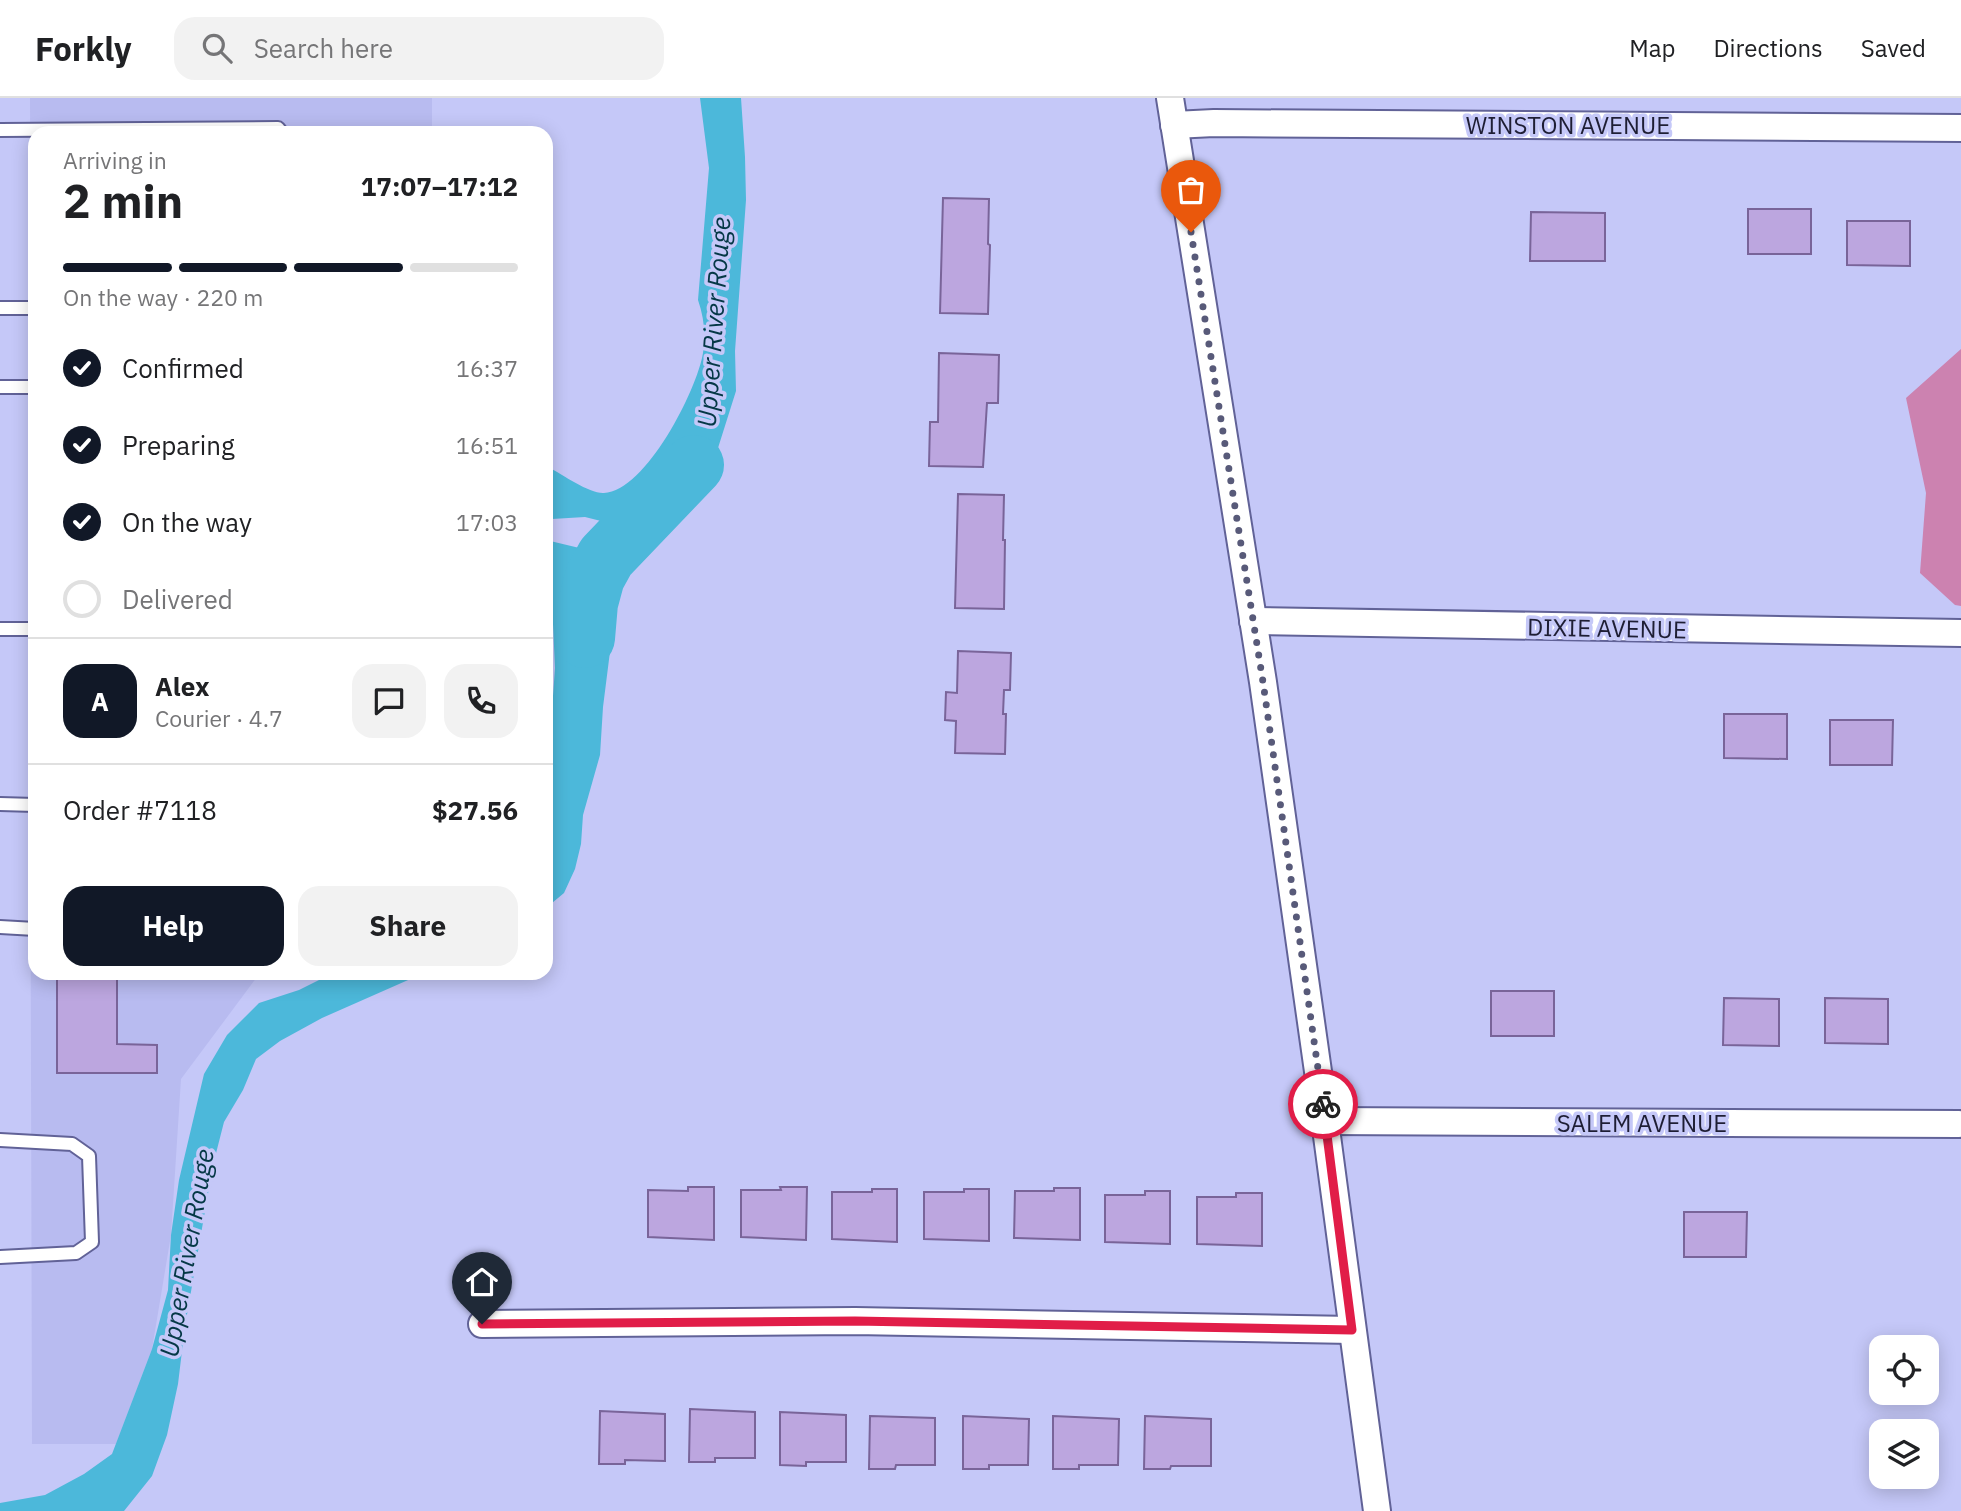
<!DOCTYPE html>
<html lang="en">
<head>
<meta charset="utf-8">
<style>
  :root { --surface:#fff; --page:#f2f2f2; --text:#202124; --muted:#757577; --line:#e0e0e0; --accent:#111827 }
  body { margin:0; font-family:"IBM Plex Sans",sans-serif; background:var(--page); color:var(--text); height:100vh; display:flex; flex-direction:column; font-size:26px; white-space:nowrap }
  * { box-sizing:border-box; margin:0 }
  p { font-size:23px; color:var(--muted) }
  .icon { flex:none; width:38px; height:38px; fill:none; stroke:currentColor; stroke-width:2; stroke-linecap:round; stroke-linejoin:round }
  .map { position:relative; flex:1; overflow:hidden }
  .sheet { position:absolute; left:28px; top:28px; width:525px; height:854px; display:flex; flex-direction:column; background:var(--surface); border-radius:21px; box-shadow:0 4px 18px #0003 }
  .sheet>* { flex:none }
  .fabs { position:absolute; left:1869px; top:1237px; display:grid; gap:14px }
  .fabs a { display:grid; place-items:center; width:70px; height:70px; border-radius:14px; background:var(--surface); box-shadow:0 4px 18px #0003; font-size:35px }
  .pin { position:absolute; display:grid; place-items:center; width:60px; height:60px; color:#fff; margin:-72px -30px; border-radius:50% 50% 50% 0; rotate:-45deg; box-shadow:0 0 7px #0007 }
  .pin .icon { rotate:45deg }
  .courier { position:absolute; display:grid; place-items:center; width:70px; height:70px; margin:-35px; border:5px solid #e11d48; border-radius:50%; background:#fff; color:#222; box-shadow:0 2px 9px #0007 }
  .headline em { font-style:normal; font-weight:700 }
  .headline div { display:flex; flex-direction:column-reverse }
  .headline { display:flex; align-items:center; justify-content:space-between; height:119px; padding:0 35px }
  h1 { font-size:46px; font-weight:700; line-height:52px }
  .bar { display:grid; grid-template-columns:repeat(4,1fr); gap:10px 7px; align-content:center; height:84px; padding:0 35px }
  .bar i { height:9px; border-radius:5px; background:var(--line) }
  .bar .selected { background:var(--accent) }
  .bar p { grid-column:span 4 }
  .line { display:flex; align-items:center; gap:18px; padding:0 35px; border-top:2px solid var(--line) }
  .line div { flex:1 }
  .round { display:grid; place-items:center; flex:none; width:74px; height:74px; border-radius:21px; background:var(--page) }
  ol { padding:0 35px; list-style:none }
  li { display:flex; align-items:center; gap:21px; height:77px }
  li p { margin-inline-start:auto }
  li .icon { padding:7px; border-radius:50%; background:var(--accent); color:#fff; stroke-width:4 }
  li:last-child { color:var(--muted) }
  li i { width:38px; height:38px; border:4px solid var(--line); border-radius:50% }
  .primary-button { display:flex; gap:14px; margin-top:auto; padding:14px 35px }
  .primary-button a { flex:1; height:80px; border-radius:21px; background:var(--accent); color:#fff; font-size:28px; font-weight:700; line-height:80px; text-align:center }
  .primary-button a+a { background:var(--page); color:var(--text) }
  header { display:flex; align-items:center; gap:42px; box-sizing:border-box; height:98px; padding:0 35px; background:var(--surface); border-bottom:2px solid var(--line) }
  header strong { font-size:33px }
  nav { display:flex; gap:38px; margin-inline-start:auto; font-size:24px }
  .search { width:490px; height:63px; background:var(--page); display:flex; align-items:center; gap:18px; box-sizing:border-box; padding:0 24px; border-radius:21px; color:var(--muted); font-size:26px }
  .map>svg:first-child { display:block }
  .built { fill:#b8bbf0 }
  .forest { fill:#cc82b0 }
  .water { fill:#4cb8da }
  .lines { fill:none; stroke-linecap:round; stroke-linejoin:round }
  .river { stroke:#4cb8da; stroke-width:60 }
  .building { fill:#bca6df; stroke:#796499; stroke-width:2 }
  .service-casing { stroke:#616297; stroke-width:16 }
  .minor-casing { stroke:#616297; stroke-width:30 }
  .service { stroke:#fff; stroke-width:12 }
  .minor { stroke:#fff; stroke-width:26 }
  .done { stroke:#585a79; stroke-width:7; stroke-dasharray:0 12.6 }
  .route { stroke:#e11d48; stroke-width:9 }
  .labels { text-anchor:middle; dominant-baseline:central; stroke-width:7; stroke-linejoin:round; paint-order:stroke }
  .street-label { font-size:24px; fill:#1e1e34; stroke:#c5c8f8 }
  .water-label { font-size:26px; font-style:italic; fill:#053846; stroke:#c5c8f8 }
</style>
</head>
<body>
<header>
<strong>Forkly</strong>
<div class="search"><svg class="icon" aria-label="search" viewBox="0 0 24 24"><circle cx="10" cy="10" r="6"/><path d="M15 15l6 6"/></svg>Search here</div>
<nav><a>Map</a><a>Directions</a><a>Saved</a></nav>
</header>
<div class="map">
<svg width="1961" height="1413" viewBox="0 0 1961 1413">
  <rect width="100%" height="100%" fill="#c5c8f8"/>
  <g class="built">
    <polygon points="30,0 432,0 432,35 35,35 35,245 31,245"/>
    <polygon points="30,594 35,594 35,875 260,875 181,981 171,1137 152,1251 116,1346 32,1346"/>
  </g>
  <polygon class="forest" points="1961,251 1961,508 1955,507 1920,475 1926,395 1906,300"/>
  <g class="water">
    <path d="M700 0H741L745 59 746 102 735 253 736 293 718 350 692 397 652 423 617 427 585 419 552 421 546 425V371L550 370C563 377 590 396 604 395 646 393 697 292 703 255 706 237 704 219 698 202L709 70Z"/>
    <polygon points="546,442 592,453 611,469 616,487 615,514 603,609 600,657 583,717 581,746 575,771 564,795 546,810 546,696 555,570 552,504 546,477"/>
    <polygon points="333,875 424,875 322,920 280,943 256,961 243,992 224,1024 213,1067 185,1228 178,1286 167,1337 152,1378 124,1413 0,1413 0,1405 45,1397 84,1376 112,1356 152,1251 168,1192 171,1137 179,1082 204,976 227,937 259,905 299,892"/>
  </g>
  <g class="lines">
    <polyline class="river" points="585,540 588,505 595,479 606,459 694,367"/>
  </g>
  <g class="building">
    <polygon points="943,100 989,101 988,146 990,147 988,216 940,215"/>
    <rect x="1748" y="111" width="63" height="45"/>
    <polygon points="1531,114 1605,115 1605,163 1530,163"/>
    <polygon points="1847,123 1910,123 1910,168 1847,167"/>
    <polygon points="939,255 999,257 998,305 987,305 983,369 929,368 930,324 938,324"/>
    <polygon points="958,396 1004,397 1003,442 1005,442 1004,511 955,510"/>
    <polygon points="958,553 1011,555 1010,592 1004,592 1003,616 1006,616 1005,656 955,655 956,623 945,622 946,594 957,595"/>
    <polygon points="1724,616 1787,616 1787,661 1724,660"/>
    <polygon points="1830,622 1893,622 1892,667 1830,667"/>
    <polygon points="57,875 117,875 117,946 157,947 157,975 57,975"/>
    <rect x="1491" y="893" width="63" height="45"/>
    <polygon points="1724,900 1779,901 1779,948 1723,947"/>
    <polygon points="1825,900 1888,901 1888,946 1825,945"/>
    <polygon points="688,1089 714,1089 714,1142 648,1139 648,1092 688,1093"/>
    <polygon points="780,1089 807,1089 806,1142 741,1139 741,1092 781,1092"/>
    <polygon points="1054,1090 1080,1090 1080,1142 1014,1140 1015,1093 1054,1093"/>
    <polygon points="872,1091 897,1091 897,1144 832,1141 832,1094 872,1094"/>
    <polygon points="964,1091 989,1091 989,1143 924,1141 924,1094 964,1094"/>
    <polygon points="1145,1093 1170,1093 1170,1146 1105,1144 1105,1097 1145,1097"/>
    <polygon points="1236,1095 1262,1095 1262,1148 1197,1146 1197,1099 1236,1099"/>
    <polygon points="1684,1114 1747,1114 1746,1159 1684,1159"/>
    <polygon points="690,1311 755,1314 755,1360 715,1360 715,1364 689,1364"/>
    <polygon points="600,1313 665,1316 665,1363 625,1362 625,1366 599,1366"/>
    <polygon points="780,1314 846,1317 846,1364 806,1364 806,1368 780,1367"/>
    <polygon points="870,1318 935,1320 935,1367 896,1367 895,1371 869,1371"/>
    <polygon points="963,1318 1029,1321 1028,1367 989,1367 989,1371 963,1371"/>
    <polygon points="1053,1318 1119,1321 1118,1367 1079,1367 1079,1371 1053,1371"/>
    <polygon points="1145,1318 1211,1321 1211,1368 1171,1368 1170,1371 1144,1371"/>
  </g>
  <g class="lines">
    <g class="service-casing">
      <g id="service">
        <polyline points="0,32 278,30 282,35"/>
        <polyline points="0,210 35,210"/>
        <polyline points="0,289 35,289"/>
        <polyline points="0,531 35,531"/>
        <polyline points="0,706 35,707"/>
        <polyline points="0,829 35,831"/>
        <polyline points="0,1042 72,1046 89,1058 92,1144 76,1155 0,1159"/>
      </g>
    </g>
    <g class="minor-casing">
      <g id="minor">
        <polyline points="1170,0 1263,584 1325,1023 1377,1413"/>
        <polyline points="1174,27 1214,25 1961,30"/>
        <polyline points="1253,523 1961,535"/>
        <polyline points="1325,1023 1959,1026"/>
        <polyline points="482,1226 855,1223 1352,1232"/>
      </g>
    </g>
    <use href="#service" class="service"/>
    <use href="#minor" class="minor"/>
  </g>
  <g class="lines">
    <polyline class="done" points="1191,134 1263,584 1323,1006"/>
    <polyline class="route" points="482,1226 855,1223 1352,1232 1323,1006"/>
  </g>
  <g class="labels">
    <g class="street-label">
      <text x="1568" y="27">WINSTON AVENUE</text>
      <text transform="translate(1607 530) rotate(1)">DIXIE AVENUE</text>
      <text x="1642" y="1025">SALEM AVENUE</text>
    </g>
    <g class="water-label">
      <text transform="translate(713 224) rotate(-86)">Upper River Rouge</text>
      <text transform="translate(186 1155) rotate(-80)">Upper River Rouge</text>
    </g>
  </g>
</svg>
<div class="fabs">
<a><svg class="icon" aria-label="locate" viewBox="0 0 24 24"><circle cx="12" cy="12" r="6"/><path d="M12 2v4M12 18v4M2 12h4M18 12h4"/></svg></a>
<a><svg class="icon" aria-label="layers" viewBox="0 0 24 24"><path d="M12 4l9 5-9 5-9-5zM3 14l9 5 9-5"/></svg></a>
</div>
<div class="pin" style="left:1191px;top:134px;background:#ea580c"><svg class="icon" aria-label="bag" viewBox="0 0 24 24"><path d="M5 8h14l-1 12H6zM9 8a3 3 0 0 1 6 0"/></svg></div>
<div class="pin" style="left:482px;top:1226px;background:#1f2937"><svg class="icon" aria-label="home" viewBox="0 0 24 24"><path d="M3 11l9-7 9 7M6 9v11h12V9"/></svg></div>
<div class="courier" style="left:1323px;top:1006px"><svg class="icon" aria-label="bike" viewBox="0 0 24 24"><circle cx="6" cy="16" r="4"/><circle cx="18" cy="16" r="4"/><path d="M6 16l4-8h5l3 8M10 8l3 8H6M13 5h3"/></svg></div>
<section class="sheet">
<div class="headline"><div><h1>2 min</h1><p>Arriving in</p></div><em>17:07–17:12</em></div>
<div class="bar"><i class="selected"></i><i class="selected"></i><i class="selected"></i><i></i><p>On the way · 220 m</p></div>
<ol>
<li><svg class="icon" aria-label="check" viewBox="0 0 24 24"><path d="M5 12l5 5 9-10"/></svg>Confirmed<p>16:37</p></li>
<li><svg class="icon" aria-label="check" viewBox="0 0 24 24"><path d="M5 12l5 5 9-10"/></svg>Preparing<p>16:51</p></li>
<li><svg class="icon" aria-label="check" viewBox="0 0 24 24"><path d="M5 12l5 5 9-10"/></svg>On the way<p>17:03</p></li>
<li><i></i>Delivered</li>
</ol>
<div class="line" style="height:126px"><b class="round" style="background:var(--accent);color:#fff">A</b><div><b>Alex</b><p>Courier · 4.7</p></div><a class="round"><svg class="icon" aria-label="chat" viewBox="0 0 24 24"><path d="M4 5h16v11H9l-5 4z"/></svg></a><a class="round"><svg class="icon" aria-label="phone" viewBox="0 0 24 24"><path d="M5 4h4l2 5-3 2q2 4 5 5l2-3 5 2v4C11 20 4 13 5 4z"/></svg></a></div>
<div class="line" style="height:91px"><div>Order #7118</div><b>$27.56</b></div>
<div class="primary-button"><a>Help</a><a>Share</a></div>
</section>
</div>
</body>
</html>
